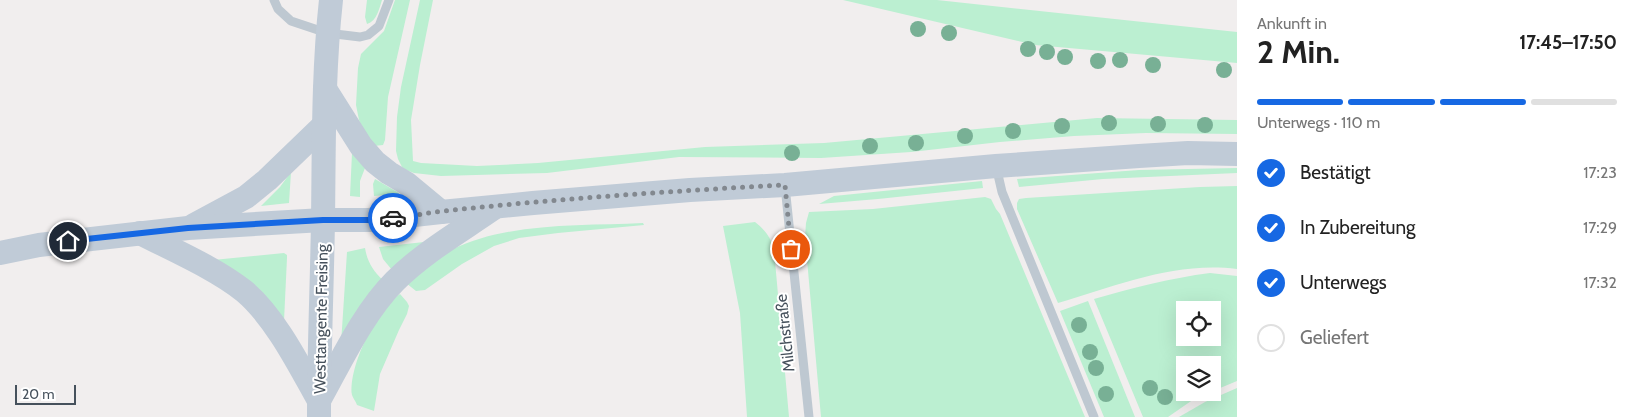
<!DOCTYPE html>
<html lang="de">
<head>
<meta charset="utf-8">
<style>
  :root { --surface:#fff; --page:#f6f6f6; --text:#222; --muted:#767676; --line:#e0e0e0; --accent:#1668e3 }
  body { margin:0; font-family:Cabin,sans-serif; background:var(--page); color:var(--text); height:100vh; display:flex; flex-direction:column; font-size:19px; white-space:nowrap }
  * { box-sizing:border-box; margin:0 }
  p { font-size:16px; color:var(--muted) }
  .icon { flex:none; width:28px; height:28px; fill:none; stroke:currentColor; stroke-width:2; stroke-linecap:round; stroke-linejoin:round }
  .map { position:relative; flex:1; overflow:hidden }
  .details { display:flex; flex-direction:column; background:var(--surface); width:400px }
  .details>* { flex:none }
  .tools { position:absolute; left:1176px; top:301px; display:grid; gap:10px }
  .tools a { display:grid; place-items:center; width:45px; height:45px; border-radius:0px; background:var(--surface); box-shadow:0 5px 20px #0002; font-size:25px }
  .scale { position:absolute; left:15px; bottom:12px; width:61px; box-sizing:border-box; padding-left:5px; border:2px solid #46515c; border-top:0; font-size:14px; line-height:18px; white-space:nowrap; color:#46515c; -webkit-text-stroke:4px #fff; paint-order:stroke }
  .pin { position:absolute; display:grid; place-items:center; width:42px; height:42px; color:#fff; margin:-21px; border:2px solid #fff; border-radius:50%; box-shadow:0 1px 5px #0007 }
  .courier { position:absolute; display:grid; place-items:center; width:50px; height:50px; margin:-25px; border:4px solid #1668e3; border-radius:50%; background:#fff; color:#222; box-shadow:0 1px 6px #0007 }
  .headline em { font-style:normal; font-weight:700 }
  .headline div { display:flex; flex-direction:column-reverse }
  .headline { display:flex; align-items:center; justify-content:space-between; height:85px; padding:0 20px }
  h1 { font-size:32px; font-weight:700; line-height:38px }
  .bar { display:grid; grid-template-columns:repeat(4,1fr); gap:8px 5px; align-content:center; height:60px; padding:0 20px }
  .bar i { height:6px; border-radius:4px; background:var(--line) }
  .bar .current { background:var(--accent) }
  .bar p { grid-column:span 4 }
  ol { padding:0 20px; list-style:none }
  li { display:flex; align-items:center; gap:15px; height:55px }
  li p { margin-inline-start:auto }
  li .icon { padding:5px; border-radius:50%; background:var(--accent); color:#fff; stroke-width:4 }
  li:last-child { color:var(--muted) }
  li i { width:28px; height:28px; border:2px solid var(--line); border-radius:50% }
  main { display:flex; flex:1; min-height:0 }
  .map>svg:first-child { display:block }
  .green { fill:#bbefd1; fill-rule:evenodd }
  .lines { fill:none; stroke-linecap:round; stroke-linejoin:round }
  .lane { stroke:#bec8d1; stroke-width:9 }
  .secondary { stroke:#c0cbd7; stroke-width:24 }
  .tree { fill:#78b095 }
  .done { stroke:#82888f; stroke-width:5; stroke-dasharray:0 9 }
  .route { stroke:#1668e3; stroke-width:6 }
  .labels { text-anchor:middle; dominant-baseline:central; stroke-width:4; stroke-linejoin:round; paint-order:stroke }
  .street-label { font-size:16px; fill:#46515c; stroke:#fff }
</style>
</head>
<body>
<main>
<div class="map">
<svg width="1237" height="417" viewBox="0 0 1237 417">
  <rect width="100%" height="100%" fill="#f1eeee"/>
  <g class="green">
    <path d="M367 0H382C379 9 377 21 367 24L365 17Z"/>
    <polygon points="395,0 410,0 388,97 385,140 383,145 374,146 367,139 359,120 356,105 358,68 361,54 384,31"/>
    <polygon points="420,0 433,0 420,65 411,120 413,161 421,163 477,166 538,163 705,147 824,143 1097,118 1237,120 1237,134 1146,133 1074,136 1000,142 911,152 821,158 679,157 547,173 441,176 414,173 406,170 402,167 398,159 396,151 397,117 401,87"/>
    <polygon points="843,0 937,0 1237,32 1237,63 1035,45"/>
    <polygon points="352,153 365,168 360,181 360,197 350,196"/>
    <polygon points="1237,168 1237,173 1103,179 1019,187 1017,179 1139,170"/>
    <polygon points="291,172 289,203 261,206 280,187"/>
    <polygon points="375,179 399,193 399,194 374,196 373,184"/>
    <polygon points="982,181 983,188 878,199 819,204 834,196"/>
    <path d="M1237 186V269C1175 261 1116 286 1058 303L1017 209V203L1019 199 1026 198 1200 187Z"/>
    <polygon points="985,197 991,199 996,209 1000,214 1085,417 821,417 805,237 806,223 809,212 873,209"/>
    <path d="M755 222C765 230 771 237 774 250L789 417H747L740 313 723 226Z"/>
    <path d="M643 223 644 225 558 233 519 238 494 246 462 264 425 290 416 291 406 283C421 273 438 257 453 249 509 222 582 226 643 223Z"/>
    <polygon points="424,242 392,270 383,259 379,247"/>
    <path d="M365 248C367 261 373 271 383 280L341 344 347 252Z"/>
    <polygon points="284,253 287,255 287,258 284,321 213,260"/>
    <path d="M1210 273 1237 276V381L1213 391 1212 365H1185V392L1208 393 1194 399 1168 417H1143L1094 299C1132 288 1171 278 1210 273ZM1185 310H1212V338H1185Z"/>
    <path d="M400 294 407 302 409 306 407 314 399 330 380 374 374 411 357 405C356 402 353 398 352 395 348 367 377 308 400 294Z"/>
    <polygon points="1088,301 1135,417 1104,417 1060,311"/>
    <polygon points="1237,388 1237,417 1179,417 1205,402"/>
  </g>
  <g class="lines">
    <g class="lane">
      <polyline points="274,0 278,9 291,21 327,33 360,37 368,35 379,26 389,0"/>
      <polyline points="996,166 1002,192 1094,417"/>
      <polyline points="785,186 809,417"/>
    </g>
    <g class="secondary">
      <polyline points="325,89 361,146 375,162 389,173 406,183 441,212"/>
      <polyline points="194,225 246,197 267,180 323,126"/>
      <path d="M140 233C173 250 215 268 244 291 275 317 299 365 318 399"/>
      <polyline points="0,253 39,245 188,228 323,220 369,220 441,212 533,203 690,190 785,185 996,166 1139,156 1188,153 1237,154"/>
      <path d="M321 397C342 359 364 312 395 281 424 252 461 231 494 208"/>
      <path d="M319 417C319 351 322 286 323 220 324 146 323 73 331 0"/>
    </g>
  </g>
  <g class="tree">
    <circle cx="918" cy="29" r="8"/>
    <circle cx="949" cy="33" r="8"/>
    <circle cx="1028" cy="49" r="8"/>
    <circle cx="1047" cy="52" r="8"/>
    <circle cx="1065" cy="57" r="8"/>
    <circle cx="1120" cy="60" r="8"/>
    <circle cx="1098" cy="61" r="8"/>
    <circle cx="1153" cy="65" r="8"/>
    <circle cx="1224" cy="70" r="8"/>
    <circle cx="1109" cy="123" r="8"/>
    <circle cx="1158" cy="124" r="8"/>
    <circle cx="1205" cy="125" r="8"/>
    <circle cx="1062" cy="126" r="8"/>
    <circle cx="1013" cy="131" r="8"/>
    <circle cx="965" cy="136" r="8"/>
    <circle cx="916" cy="143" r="8"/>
    <circle cx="870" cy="146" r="8"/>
    <circle cx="792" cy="153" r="8"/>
    <circle cx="1079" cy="325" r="8"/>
    <circle cx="1090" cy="352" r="8"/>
    <circle cx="1096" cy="368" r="8"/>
    <circle cx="1150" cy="388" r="8"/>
    <circle cx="1106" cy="394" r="8"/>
    <circle cx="1165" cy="397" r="8"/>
  </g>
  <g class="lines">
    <path class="done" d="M393 218C410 217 426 213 443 211 556 199 671 191 785 185L791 249"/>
    <polyline class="route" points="68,241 188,228 323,220 369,220 393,218"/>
  </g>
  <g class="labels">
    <g class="street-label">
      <text transform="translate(321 319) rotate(-89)">Westtangente Freising</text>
      <text transform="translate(785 333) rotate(-96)">Milchstraße</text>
    </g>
  </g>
</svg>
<div class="tools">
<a><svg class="icon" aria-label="locate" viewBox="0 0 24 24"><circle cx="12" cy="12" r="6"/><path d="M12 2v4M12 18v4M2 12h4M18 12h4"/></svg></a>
<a><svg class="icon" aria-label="layers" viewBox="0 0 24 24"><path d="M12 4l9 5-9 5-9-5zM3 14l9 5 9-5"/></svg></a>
</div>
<div class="scale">20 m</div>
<div class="pin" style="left:791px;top:249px;background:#ea580c"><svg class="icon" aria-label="bag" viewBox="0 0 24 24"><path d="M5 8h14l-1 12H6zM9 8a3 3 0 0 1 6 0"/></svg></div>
<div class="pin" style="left:68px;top:241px;background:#1f2937"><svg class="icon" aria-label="home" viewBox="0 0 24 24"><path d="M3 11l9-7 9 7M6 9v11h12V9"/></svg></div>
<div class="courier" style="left:393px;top:218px"><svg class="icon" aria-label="car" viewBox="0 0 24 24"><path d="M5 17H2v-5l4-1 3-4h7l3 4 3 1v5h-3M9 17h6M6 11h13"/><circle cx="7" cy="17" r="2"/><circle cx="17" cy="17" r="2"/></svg></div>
</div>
<section class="details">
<div class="headline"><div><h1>2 Min.</h1><p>Ankunft in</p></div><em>17:45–17:50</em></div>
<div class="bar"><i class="current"></i><i class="current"></i><i class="current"></i><i></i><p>Unterwegs · 110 m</p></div>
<ol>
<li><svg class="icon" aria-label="check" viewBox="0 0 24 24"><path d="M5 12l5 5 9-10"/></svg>Bestätigt<p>17:23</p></li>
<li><svg class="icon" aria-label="check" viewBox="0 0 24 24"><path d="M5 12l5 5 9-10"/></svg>In Zubereitung<p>17:29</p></li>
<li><svg class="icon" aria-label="check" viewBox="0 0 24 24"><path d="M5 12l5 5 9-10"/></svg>Unterwegs<p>17:32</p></li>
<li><i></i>Geliefert</li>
</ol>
</section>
</main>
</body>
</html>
